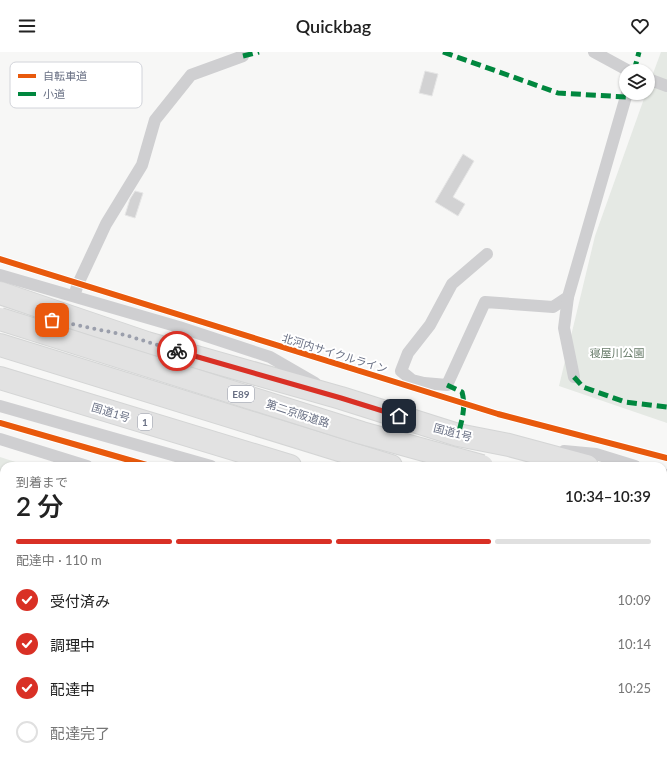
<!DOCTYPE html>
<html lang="ja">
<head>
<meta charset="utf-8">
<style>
  :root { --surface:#fff; --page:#f6f6f6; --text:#222; --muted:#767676; --line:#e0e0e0; --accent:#d93025 }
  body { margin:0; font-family:Lato,"Noto Sans JP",sans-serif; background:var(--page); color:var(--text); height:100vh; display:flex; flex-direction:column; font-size:15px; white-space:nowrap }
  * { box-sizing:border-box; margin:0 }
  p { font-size:13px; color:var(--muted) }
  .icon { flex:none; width:22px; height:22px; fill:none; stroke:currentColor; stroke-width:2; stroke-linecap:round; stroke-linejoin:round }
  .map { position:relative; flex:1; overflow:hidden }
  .drawer { position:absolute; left:0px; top:410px; width:667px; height:300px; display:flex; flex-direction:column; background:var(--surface); border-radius:12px 12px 0 0; box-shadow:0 1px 3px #0004 }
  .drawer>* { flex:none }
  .buttons { position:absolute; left:619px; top:12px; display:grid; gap:8px }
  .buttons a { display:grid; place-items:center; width:36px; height:36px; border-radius:50%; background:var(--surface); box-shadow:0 1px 3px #0004; font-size:20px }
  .pin { position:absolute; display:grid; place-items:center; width:34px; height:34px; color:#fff; margin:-17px; border-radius:8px; box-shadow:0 2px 6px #0006 }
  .courier { position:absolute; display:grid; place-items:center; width:40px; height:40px; margin:-20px; border:3px solid #d93025; border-radius:50%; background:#fff; color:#222; box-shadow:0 1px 5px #0007 }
  .summary em { font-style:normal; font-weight:600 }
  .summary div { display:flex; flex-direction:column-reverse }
  .summary { display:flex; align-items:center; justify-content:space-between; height:68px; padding:0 16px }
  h1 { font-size:26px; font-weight:600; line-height:30px }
  .bar { display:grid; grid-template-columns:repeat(4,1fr); gap:6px 4px; align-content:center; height:48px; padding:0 16px }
  .bar i { height:5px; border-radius:3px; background:var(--line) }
  .bar .selected { background:var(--accent) }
  .bar p { grid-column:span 4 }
  ol { padding:0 16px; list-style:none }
  li { display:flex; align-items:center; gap:12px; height:44px }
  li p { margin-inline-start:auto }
  li .icon { padding:4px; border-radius:50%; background:var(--accent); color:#fff; stroke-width:4 }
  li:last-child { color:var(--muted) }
  li i { width:22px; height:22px; border:2px solid var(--line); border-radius:50% }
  header { display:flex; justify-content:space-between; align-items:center; height:52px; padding:0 16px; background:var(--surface); font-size:18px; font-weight:600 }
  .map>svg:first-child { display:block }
  .built { fill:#e7e7e8 }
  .green { fill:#e5e9e4 }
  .building { fill:#d2d2d3; stroke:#e6e6e6 }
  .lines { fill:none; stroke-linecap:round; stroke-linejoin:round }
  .secondary-casing { stroke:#d4d4d5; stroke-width:20 }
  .highway-casing { stroke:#d4d5d5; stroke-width:24 }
  .lane { stroke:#cfcfd1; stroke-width:6 }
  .street { stroke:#cfcfd1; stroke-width:12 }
  .secondary { stroke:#e2e2e2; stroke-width:18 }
  .highway { stroke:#e2e2e2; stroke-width:22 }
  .highway-bridge-casing { stroke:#d4d5d5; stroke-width:24; stroke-linecap:butt }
  .highway-bridge { stroke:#e2e2e2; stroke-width:22 }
  .quiet { stroke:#00873e; stroke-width:5; stroke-dasharray:10 5; stroke-linecap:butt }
  .cycleway-casing { stroke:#fff; stroke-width:8 }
  .cycleway { stroke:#e8590c; stroke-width:6 }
  .done { stroke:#9b9fac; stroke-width:4; stroke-dasharray:0 7.2 }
  .route { stroke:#d93025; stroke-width:5 }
  .labels { text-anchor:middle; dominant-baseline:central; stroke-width:4; stroke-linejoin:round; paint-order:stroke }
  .shield { fill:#fff; stroke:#969ba9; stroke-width:1 }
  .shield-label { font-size:10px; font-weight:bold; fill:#697084 }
  .park-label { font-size:11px; fill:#677b69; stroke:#fff }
  .street-label { font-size:11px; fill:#697084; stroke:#fff }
  .key { fill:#fff; stroke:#d2d4da; stroke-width:1 }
  .key-label { font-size:11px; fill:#697084 }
</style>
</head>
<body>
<header><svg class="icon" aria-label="menu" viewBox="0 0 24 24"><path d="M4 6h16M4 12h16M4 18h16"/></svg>Quickbag<svg class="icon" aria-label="heart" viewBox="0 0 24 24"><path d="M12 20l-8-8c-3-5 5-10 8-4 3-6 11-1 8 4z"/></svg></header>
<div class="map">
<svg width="667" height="710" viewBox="0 0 667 710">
  <rect width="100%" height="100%" fill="#f7f7f6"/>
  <polygon class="built" points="663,550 667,551 667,710 395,710 395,706 663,706"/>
  <g class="green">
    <polygon points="661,0 667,0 667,371 559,334 595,184 646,41 648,41 648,35"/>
    <polygon points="0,405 28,414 4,414 4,449 0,450"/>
    <polygon points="4,515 4,553 2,559 4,574 4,706 66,706 69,710 0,710 0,516"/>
  </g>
  <g class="building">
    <polygon points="425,19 438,22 432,44 419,41"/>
    <polygon points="463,102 474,109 453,145 465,152 458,164 435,150"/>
    <polygon points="135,139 143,141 135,166 125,163 130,147"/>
  </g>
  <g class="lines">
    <g class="secondary-casing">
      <polyline id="secondary" points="379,710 379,706"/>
    </g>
    <g class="highway-casing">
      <g id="highway">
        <polyline points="0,241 147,291 341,346 458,383 509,393 587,414"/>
        <polyline points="0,293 391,414"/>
        <polyline points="0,326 290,414"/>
        <polyline points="663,435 667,436"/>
        <polyline points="663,462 667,463"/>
        <polyline points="663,488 667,489"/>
        <polyline points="663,519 667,520"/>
      </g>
    </g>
    <g class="lane">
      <polyline points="76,706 77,710"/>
      <polyline points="101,710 102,706"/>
    </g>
    <g class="street">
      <polyline points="594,0 629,19"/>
      <polyline points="648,27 667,34"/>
      <polyline points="487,202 452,232 430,273 408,301 401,319 412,328 424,331 447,333 485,250 553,255 568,245 627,41"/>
      <polyline points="0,223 179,275 270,305 315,331"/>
      <polyline points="74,244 78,232 106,172 142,113 155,68 191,23 243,4 244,0"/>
      <polyline points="568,245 564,276 574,325"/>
      <polyline points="0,354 211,414"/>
      <polyline points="0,387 87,414"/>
      <polyline points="564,399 596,402 635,414"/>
      <polyline points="663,422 667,424"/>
      <polyline points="156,706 156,710"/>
      <polyline points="230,710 231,706"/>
      <polyline points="307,710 307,706"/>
    </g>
    <use href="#secondary" class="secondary"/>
    <use href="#highway" class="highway"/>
    <g class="highway-bridge-casing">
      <polyline id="highway-bridge" points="0,267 362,381 482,414"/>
    </g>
    <use href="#highway-bridge" class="highway-bridge"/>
    <g class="quiet">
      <polyline points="443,0 558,41 626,45"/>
      <polyline points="243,4 259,0"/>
      <polyline points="634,19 639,0"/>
      <polyline points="574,325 583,335 625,350 667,355"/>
      <path d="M447 333 462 340C466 355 462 368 458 383"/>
      <polyline points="0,514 4,513"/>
    </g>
    <g class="cycleway-casing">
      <g id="cycleway">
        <polyline points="0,207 498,362 667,406"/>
        <polyline points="0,371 150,414"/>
      </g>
    </g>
    <use href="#cycleway" class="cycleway"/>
  </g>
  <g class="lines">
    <polyline class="done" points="52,268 125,283 177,299"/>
    <polyline class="route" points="177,299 341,346 399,364"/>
  </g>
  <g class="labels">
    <g class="shield">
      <rect x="228" y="334" width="26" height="16" rx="3"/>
      <rect x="138" y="362" width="14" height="16" rx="3"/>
    </g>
    <g class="shield-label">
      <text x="241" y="342">E89</text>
      <text x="145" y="370">1</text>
    </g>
    <g class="park-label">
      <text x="617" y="300">寝屋川公園</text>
    </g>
    <g class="street-label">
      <text transform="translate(335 301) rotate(17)">北河内サイクルライン</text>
      <text transform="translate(111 360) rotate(17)">国道1号</text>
      <text transform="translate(298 361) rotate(18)">第二京阪道路</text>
      <text transform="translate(453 380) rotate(15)">国道1号</text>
    </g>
  </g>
  <rect x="10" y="10" width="132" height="46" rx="6" class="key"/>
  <rect x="18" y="22" width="18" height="4" fill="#e8590c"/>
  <rect x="18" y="40" width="18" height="4" fill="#00873e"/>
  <g class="key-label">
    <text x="43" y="28">自転車道</text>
    <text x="43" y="46">小道</text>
  </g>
</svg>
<div class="buttons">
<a><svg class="icon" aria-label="layers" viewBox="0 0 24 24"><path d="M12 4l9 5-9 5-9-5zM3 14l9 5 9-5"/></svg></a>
</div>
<div class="pin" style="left:52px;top:268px;background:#ea580c"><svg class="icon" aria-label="bag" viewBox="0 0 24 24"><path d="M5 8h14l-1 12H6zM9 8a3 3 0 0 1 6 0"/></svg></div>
<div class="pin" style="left:399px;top:364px;background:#1f2937"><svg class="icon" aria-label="home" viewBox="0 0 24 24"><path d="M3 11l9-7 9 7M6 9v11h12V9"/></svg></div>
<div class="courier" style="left:177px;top:299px"><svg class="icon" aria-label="bike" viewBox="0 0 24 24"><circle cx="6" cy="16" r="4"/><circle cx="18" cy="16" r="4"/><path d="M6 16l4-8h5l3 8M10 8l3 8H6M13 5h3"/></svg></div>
<section class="drawer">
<div class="summary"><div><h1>2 分</h1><p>到着まで</p></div><em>10:34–10:39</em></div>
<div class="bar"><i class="selected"></i><i class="selected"></i><i class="selected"></i><i></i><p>配達中 · 110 m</p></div>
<ol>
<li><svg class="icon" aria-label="check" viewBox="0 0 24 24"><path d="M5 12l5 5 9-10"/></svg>受付済み<p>10:09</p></li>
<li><svg class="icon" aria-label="check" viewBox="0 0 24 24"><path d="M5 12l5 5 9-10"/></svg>調理中<p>10:14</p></li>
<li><svg class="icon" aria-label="check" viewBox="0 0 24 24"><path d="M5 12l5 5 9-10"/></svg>配達中<p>10:25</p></li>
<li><i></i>配達完了</li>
</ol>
</section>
</div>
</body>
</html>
